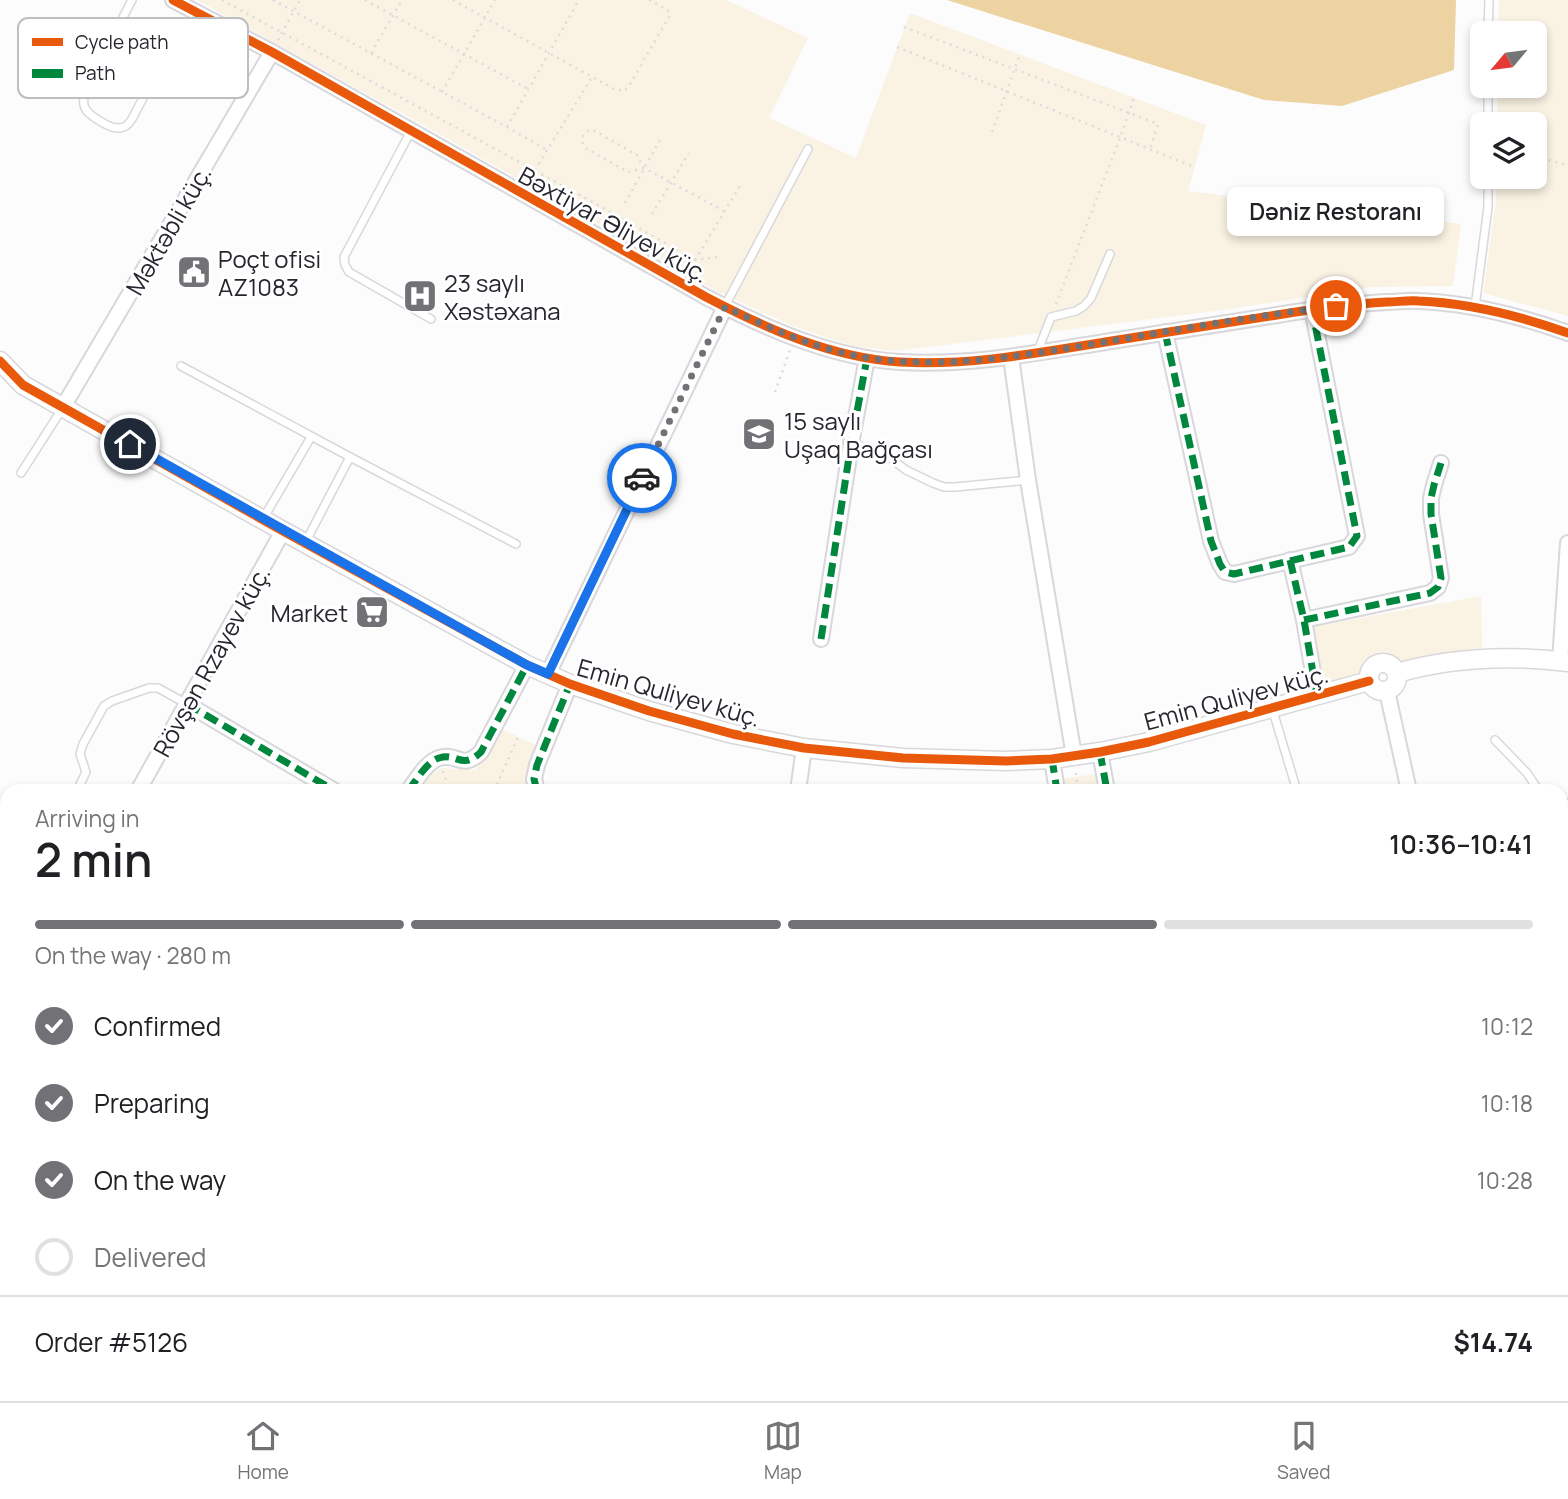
<!DOCTYPE html>
<html lang="en">
<head>
<meta charset="utf-8">
<style>
  :root { --surface:#fff; --page:#f2f2f2; --text:#202124; --muted:#757577; --line:#e0e0e0; --accent:#717176 }
  body { margin:0; font-family:Manrope,sans-serif; background:var(--page); color:var(--text); height:100vh; display:flex; flex-direction:column; font-size:26px; white-space:nowrap }
  * { box-sizing:border-box; margin:0 }
  p { font-size:23px; color:var(--muted) }
  .icon { flex:none; width:38px; height:38px; fill:none; stroke:currentColor; stroke-width:2; stroke-linecap:round; stroke-linejoin:round }
  .map { position:relative; flex:1; overflow:hidden }
  .side { position:absolute; left:0px; top:784px; width:1568px; height:618px; display:flex; flex-direction:column; background:var(--surface); border-radius:21px 21px 0 0; box-shadow:0 4px 10px #0003 }
  .side>* { flex:none }
  .needle { width:46px; rotate:241deg }
  .tools { position:absolute; left:1470px; top:21px; display:grid; gap:14px }
  .tools a { display:grid; place-items:center; width:77px; height:77px; border-radius:10px; background:var(--surface); box-shadow:0 4px 10px #0003; font-size:35px }
  .pin { position:absolute; display:grid; place-items:center; width:60px; height:60px; color:#fff; margin:-30px; border:4px solid #fff; border-radius:50%; box-shadow:0 2px 7px #0007 }
  .courier { position:absolute; display:grid; place-items:center; width:70px; height:70px; margin:-35px; border:5px solid #1a73e8; border-radius:50%; background:#fff; color:#222; box-shadow:0 2px 9px #0007 }
  .bubble { position:absolute; height:49px; border-radius:10px; background:var(--surface); box-shadow:0 4px 10px #0003; font-size:23px; font-weight:600; line-height:49px; text-align:center }
  .summary em { font-style:normal; font-weight:600 }
  .summary div { display:flex; flex-direction:column-reverse }
  .summary { display:flex; align-items:center; justify-content:space-between; height:119px; padding:0 35px }
  h1 { font-size:46px; font-weight:600; line-height:52px }
  .bar { display:grid; grid-template-columns:repeat(4,1fr); gap:10px 7px; align-content:center; height:84px; padding:0 35px }
  .bar i { height:9px; border-radius:5px; background:var(--line) }
  .bar .selected { background:var(--accent) }
  .bar p { grid-column:span 4 }
  .line { display:flex; align-items:center; gap:18px; padding:0 35px; border-top:2px solid var(--line) }
  .line div { flex:1 }
  ol { padding:0 35px; list-style:none }
  li { display:flex; align-items:center; gap:21px; height:77px }
  li p { margin-inline-start:auto }
  li .icon { padding:7px; border-radius:50%; background:var(--accent); color:#fff; stroke-width:4 }
  li:last-child { color:var(--muted) }
  li i { width:38px; height:38px; border:4px solid var(--line); border-radius:50% }
  .dock { display:flex; justify-content:space-around; align-items:center; height:98px; border-top:2px solid var(--line); background:var(--surface); font-size:19px; color:var(--muted) }
  .dock a { display:grid; justify-items:center; gap:4px }
  .dock .selected { color:var(--accent) }
  .map>svg:first-child { display:block }
  .green { fill:#faf2e3 }
  .water { fill:#edd3a2 }
  .lines { fill:none; stroke-linecap:round; stroke-linejoin:round }
  .service-casing { stroke:#d8d8dc; stroke-width:10 }
  .minor-casing { stroke:#d8d8dc; stroke-width:18 }
  .tertiary-casing { stroke:#d8d8dc; stroke-width:21 }
  .secondary-casing { stroke:#d8d8dc; stroke-width:23 }
  .path { stroke:#dcdcdd; stroke-width:2.5; stroke-dasharray:2 5; stroke-linecap:butt }
  .service { stroke:#fff; stroke-width:7 }
  .minor { stroke:#fff; stroke-width:14 }
  .tertiary { stroke:#fff; stroke-width:18 }
  .secondary { stroke:#fff; stroke-width:19 }
  .quiet { stroke:#00873e; stroke-width:7; stroke-dasharray:14 7; stroke-linecap:butt }
  .cycleway-casing { stroke:#fff; stroke-width:13 }
  .cycleway { stroke:#e8590c; stroke-width:9 }
  .done { stroke:#717176; stroke-width:7; stroke-dasharray:0 12.6 }
  .route { stroke:#1a73e8; stroke-width:9 }
  .labels { text-anchor:middle; dominant-baseline:central; stroke-width:6; stroke-linejoin:round; paint-order:stroke }
  .street-label { font-size:24px; fill:#26262e; stroke:#fff }
  .poi-label { font-size:24px; fill:#26262e; stroke:#fff; text-anchor:start }
  .key { fill:#fff; stroke:#bebec0; stroke-width:2 }
  .key-label { font-size:19px; fill:#26262e }
</style>
</head>
<body>
<div class="map">
<svg width="1568" height="1401" viewBox="0 0 1568 1401">
  <rect width="100%" height="100%" fill="#fcfcfc"/>
  <g class="green">
    <polygon points="197,0 726,0 808,38 769,118 856,158 910,13 1206,125 1188,191 1461,224 1453,286 1372,287 1223,310 895,351 852,346 793,326 718,292 416,121"/>
    <polygon points="1499,0 1568,0 1568,316 1483,293 1496,201 1496,177 1535,177 1535,124 1497,124 1498,86 1535,86 1535,33 1498,33"/>
    <path d="M1481 596 1482 647 1402 663 1396 658 1387 652C1370 656 1368 661 1362 676L1322 686 1311 627Z"/>
    <path d="M501 729 538 746C531 761 522 775 526 791H420L430 775 442 768 476 770Z"/>
    <polygon points="1095,774 1098,791 1063,791 1061,779"/>
    <polygon points="0,925 7,929 7,991 0,1004"/>
    <polygon points="530,1395 622,1395 623,1401 541,1401"/>
  </g>
  <polygon class="water" points="947,0 1456,0 1454,70 1342,106 1264,100"/>
  <g class="lines">
    <g class="service-casing">
      <g id="service">
        <path d="M118 28C131 35 160 45 162 62L132 119C129 124 125 128 119 128 110 129 88 115 85 108 82 102 84 97 85 91L132 0"/>
        <polyline points="1488,33 1489,0"/>
        <polyline points="1488,124 1488,86"/>
        <polyline points="411,131 344,257 345,265 349,272 431,319"/>
        <polyline points="725,306 808,149"/>
        <polyline points="1475,307 1488,207 1488,177"/>
        <polyline points="1037,353 1051,317 1076,311 1084,306 1091,298 1110,254"/>
        <polyline points="181,366 350,457 516,544"/>
        <polyline points="851,444 881,451 906,470 933,483 944,487 955,487 1028,480"/>
        <polyline points="21,473 62,409"/>
        <polyline points="263,519 311,437"/>
        <polyline points="305,543 350,457"/>
        <polyline points="1272,708 1297,791"/>
        <polyline points="1495,740 1527,773 1539,791"/>
        <polyline points="77,791 86,772 80,754 83,744 104,706 112,701 149,688 158,688 187,704"/>
        <polyline points="0,946 7,950"/>
        <polyline points="0,1048 7,1052"/>
        <polyline points="1311,1395 1312,1401"/>
        <polyline points="84,1400 87,1395"/>
        <polyline points="390,1401 425,1395"/>
      </g>
    </g>
    <g class="minor-casing">
      <g id="minor">
        <path d="M173 0 272 52 706 297C765 328 832 358 900 362 969 366 1037 353 1105 342 1162 333 1219 324 1277 315 1313 309 1350 304 1387 302 1397 302 1408 300 1419 301 1470 303 1520 316 1568 333"/>
        <polyline points="1165,332 1211,541 1220,564 1225,572 1234,574 1349,547 1357,536 1312,309"/>
        <polyline points="1011,357 1028,480 1074,756"/>
        <polyline points="63,407 272,52"/>
        <polyline points="1290,560 1304,620 1317,696"/>
        <polyline points="1304,620 1430,593 1438,587 1441,578 1431,514 1431,498 1434,485 1441,463"/>
        <polyline points="821,639 851,444 867,358"/>
        <polyline points="1560,661 1568,543"/>
        <polyline points="548,674 725,307"/>
        <polyline points="1387,691 1409,791"/>
        <polyline points="187,704 335,791"/>
        <polyline points="1100,752 1107,791"/>
        <polyline points="1052,759 1057,791"/>
        <polyline points="138,791 283,531"/>
        <path d="M408 791C416 781 426 762 439 758 458 752 461 771 481 752L527 665"/>
        <polyline points="537,791 534,779 537,765 570,684"/>
        <polyline points="798,791 804,748"/>
        <polyline points="1561,809 1568,807"/>
        <polyline points="1561,888 1568,927"/>
        <polyline points="0,908 7,912"/>
        <polyline points="0,1037 7,1025"/>
        <polyline points="0,1115 7,1119"/>
        <polyline points="1561,1139 1568,1138"/>
        <polyline points="0,1180 7,1184"/>
        <polyline points="350,1395 352,1401"/>
        <polyline points="638,1395 639,1401"/>
        <polyline points="1374,1395 1375,1401"/>
        <polyline points="1487,1395 1488,1401"/>
        <polyline points="1080,1401 1081,1395"/>
      </g>
    </g>
    <g class="tertiary-casing">
      <g id="tertiary">
        <polyline points="0,361 23,385 283,531 527,665 570,684 649,711 733,734 804,748 903,758 1006,761 1052,759 1100,752 1149,742 1369,681"/>
        <circle cx="1383" cy="677" r="14"/>
        <path d="M1397 673C1453 657 1510 655 1568 662"/>
      </g>
    </g>
    <g class="secondary-casing">
      <g id="secondary">
        <polyline points="0,1281 7,1285"/>
        <polyline points="202,1395 214,1401"/>
      </g>
    </g>
    <g class="path">
      <polyline points="222,0 589,200 695,260 718,257"/>
      <polyline points="273,0 507,127 547,150"/>
      <polyline points="365,0 528,89"/>
      <polyline points="453,0 614,89 624,91 629,86 670,15 668,10 649,0"/>
      <polyline points="904,27 1158,124 1150,149"/>
      <polyline points="278,40 300,0"/>
      <polyline points="897,47 1194,167"/>
      <polyline points="371,53 402,0"/>
      <polyline points="442,92 495,0"/>
      <polyline points="507,127 579,0"/>
      <polyline points="992,132 1020,54"/>
      <polyline points="1535,157 1568,165"/>
      <path d="M644 168 628 172 587 149 582 142C582 135 586 130 593 130L637 155 644 168 724 211"/>
      <polyline points="535,170 592,77"/>
      <polyline points="625,203 661,138"/>
      <polyline points="652,214 689,153"/>
      <polyline points="695,260 740,186"/>
      <polyline points="1056,304 1120,138 1134,98"/>
      <polyline points="775,392 790,350"/>
      <polyline points="443,771 450,791"/>
      <polyline points="1076,773 1078,791"/>
      <polyline points="494,791 518,737"/>
    </g>
    <use href="#service" class="service"/>
    <use href="#minor" class="minor"/>
    <use href="#tertiary" class="tertiary"/>
    <use href="#secondary" class="secondary"/>
    <g class="quiet">
      <polyline points="1165,332 1211,541 1220,564 1225,572 1234,574 1349,547 1357,536 1312,309"/>
      <polyline points="1290,560 1304,620 1317,696"/>
      <polyline points="1304,620 1430,593 1438,587 1441,578 1431,514 1431,498 1434,485 1441,463"/>
      <polyline points="821,639 851,444 867,358"/>
      <polyline points="187,704 335,791"/>
      <polyline points="1100,752 1107,791"/>
      <polyline points="1052,759 1057,791"/>
      <path d="M408 791C416 781 426 762 439 758 458 752 461 771 481 752L527 665"/>
      <polyline points="537,791 534,779 537,765 570,684"/>
      <polyline points="1561,809 1568,807"/>
      <polyline points="1561,888 1568,927"/>
      <polyline points="0,1115 7,1119"/>
      <polyline points="0,1180 7,1184"/>
      <polyline points="350,1395 352,1401"/>
      <polyline points="1374,1395 1375,1401"/>
      <polyline points="1487,1395 1488,1401"/>
      <polyline points="1080,1401 1081,1395"/>
    </g>
    <g class="cycleway-casing">
      <g id="cycleway">
        <path d="M173 0 272 52 706 297C765 328 832 358 900 362 969 366 1037 353 1105 342 1162 333 1219 324 1277 315 1313 309 1350 304 1387 302 1397 302 1408 300 1419 301 1470 303 1520 316 1568 333"/>
        <polyline points="0,361 23,385 283,531 527,665 570,684 649,711 733,734 804,748 903,758 1006,761 1052,759 1100,752 1149,742 1369,681"/>
      </g>
    </g>
    <use href="#cycleway" class="cycleway"/>
  </g>
  <g class="lines">
    <path class="done" d="M642 478 725 307C771 328 819 351 869 358 950 370 1031 354 1111 341 1186 328 1261 315 1336 306"/>
    <polyline class="route" points="130,444 527,665 548,674 642,478"/>
  </g>
  <defs>
    <g id="civic-square" transform="scale(1.75)"><rect x="-9" y="-9" width="18" height="18" rx="4" fill="#717176" stroke="#fff"/><path d="M-.6-6.5H3V-4.5H.6V-3L4-1V1h2V6H-6V1h2V-1L-.6-3ZM-1.2 2.5V6h2.4V2.5Z" fill="#fff"/></g>
    <g id="hospital-square" transform="scale(1.75)"><rect x="-9" y="-9" width="18" height="18" rx="4" fill="#717176" stroke="#fff"/><path d="M-5-5h3v3.5h4V-5h3V5h-3V1.5h-4V5h-3Z" fill="#fff"/></g>
    <g id="school-square" transform="scale(1.75)"><rect x="-9" y="-9" width="18" height="18" rx="4" fill="#717176" stroke="#fff"/><path d="M0-5L7-2L0 1L-7-2ZM-4 1L0 2.5L4 1V4Q0 6-4 4Z" fill="#fff"/></g>
    <g id="supermarket-square" transform="scale(1.75)"><rect x="-9" y="-9" width="18" height="18" rx="4" fill="#717176" stroke="#fff"/><path d="M-6-5.5h2.5l.6 2H6L4.5 2H-2.5L-4.4-4H-6ZM-1.5 3.2a1.3 1.3 0 1 0 .1 0ZM3 3.2a1.3 1.3 0 1 0 .1 0Z" fill="#fff"/></g>
  </defs>
  <g fill-rule="evenodd">
    <use href="#civic-square" x="194" y="272"/>
    <use href="#hospital-square" x="420" y="296"/>
    <use href="#school-square" x="759" y="434"/>
    <use href="#supermarket-square" x="372" y="612"/>
  </g>
  <g class="labels">
    <g class="street-label">
      <text transform="translate(614 224) rotate(29)">Bəxtiyar Əliyev küç.</text>
      <text transform="translate(168 230) rotate(-60)">Məktəbli küç.</text>
      <text transform="translate(211 661) rotate(-61)">Rövşən Rzayev küç.</text>
      <text transform="translate(669 692) rotate(16)">Emin Quliyev küç.</text>
      <text transform="translate(1236 697) rotate(-15)">Emin Quliyev küç.</text>
    </g>
    <g class="poi-label">
      <text x="218" y="258">Poçt ofisi<tspan x="218" dy="28">AZ1083</tspan></text>
      <text x="444" y="282">23 saylı<tspan x="444" dy="28">Xəstəxana</tspan></text>
      <text x="784" y="420">15 saylı<tspan x="784" dy="28">Uşaq Bağçası</tspan></text>
      <text x="348" y="612" text-anchor="end">Market</text>
    </g>
  </g>
  <rect x="18" y="18" width="230" height="80" rx="10" class="key"/>
  <rect x="32" y="38" width="31" height="8" fill="#e8590c"/>
  <rect x="32" y="69" width="31" height="9" fill="#00873e"/>
  <g class="key-label">
    <text x="75" y="49">Cycle path</text>
    <text x="75" y="80">Path</text>
  </g>
</svg>
<div class="tools">
<a><svg class="needle" viewBox="-14 -14 28 28"><path d="M0-13l5 13h-10z" fill="#e53935"/><path d="M0 13l5-13h-10z" fill="#757577"/></svg></a>
<a><svg class="icon" aria-label="layers" viewBox="0 0 24 24"><path d="M12 4l9 5-9 5-9-5zM3 14l9 5 9-5"/></svg></a>
</div>
<div class="pin" style="left:1336px;top:306px;background:#ea580c"><svg class="icon" aria-label="bag" viewBox="0 0 24 24"><path d="M5 8h14l-1 12H6zM9 8a3 3 0 0 1 6 0"/></svg></div>
<div class="pin" style="left:130px;top:444px;background:#1f2937"><svg class="icon" aria-label="home" viewBox="0 0 24 24"><path d="M3 11l9-7 9 7M6 9v11h12V9"/></svg></div>
<div class="courier" style="left:642px;top:478px"><svg class="icon" aria-label="car" viewBox="0 0 24 24"><path d="M5 17H2v-5l4-1 3-4h7l3 4 3 1v5h-3M9 17h6M6 11h13"/><circle cx="7" cy="17" r="2"/><circle cx="17" cy="17" r="2"/></svg></div>
<div class="bubble" style="left:1227px;top:187px;width:217px">Dəniz Restoranı</div>
<section class="side">
<div class="summary"><div><h1>2 min</h1><p>Arriving in</p></div><em>10:36–10:41</em></div>
<div class="bar"><i class="selected"></i><i class="selected"></i><i class="selected"></i><i></i><p>On the way · 280 m</p></div>
<ol>
<li><svg class="icon" aria-label="check" viewBox="0 0 24 24"><path d="M5 12l5 5 9-10"/></svg>Confirmed<p>10:12</p></li>
<li><svg class="icon" aria-label="check" viewBox="0 0 24 24"><path d="M5 12l5 5 9-10"/></svg>Preparing<p>10:18</p></li>
<li><svg class="icon" aria-label="check" viewBox="0 0 24 24"><path d="M5 12l5 5 9-10"/></svg>On the way<p>10:28</p></li>
<li><i></i>Delivered</li>
</ol>
<div class="line" style="height:91px"><div>Order #5126</div><b>$14.74</b></div>
</section>
</div>
<nav class="dock">
<a class="selected"><svg class="icon" aria-label="home" viewBox="0 0 24 24"><path d="M3 11l9-7 9 7M6 9v11h12V9"/></svg>Home</a>
<a><svg class="icon" aria-label="map" viewBox="0 0 24 24"><path d="M3 6l6-2 6 2 6-2v14l-6 2-6-2-6 2zM9 4v14M15 6v14"/></svg>Map</a>
<a><svg class="icon" aria-label="saved" viewBox="0 0 24 24"><path d="M7 4h10v16l-5-4-5 4z"/></svg>Saved</a>
</nav>
</body>
</html>
